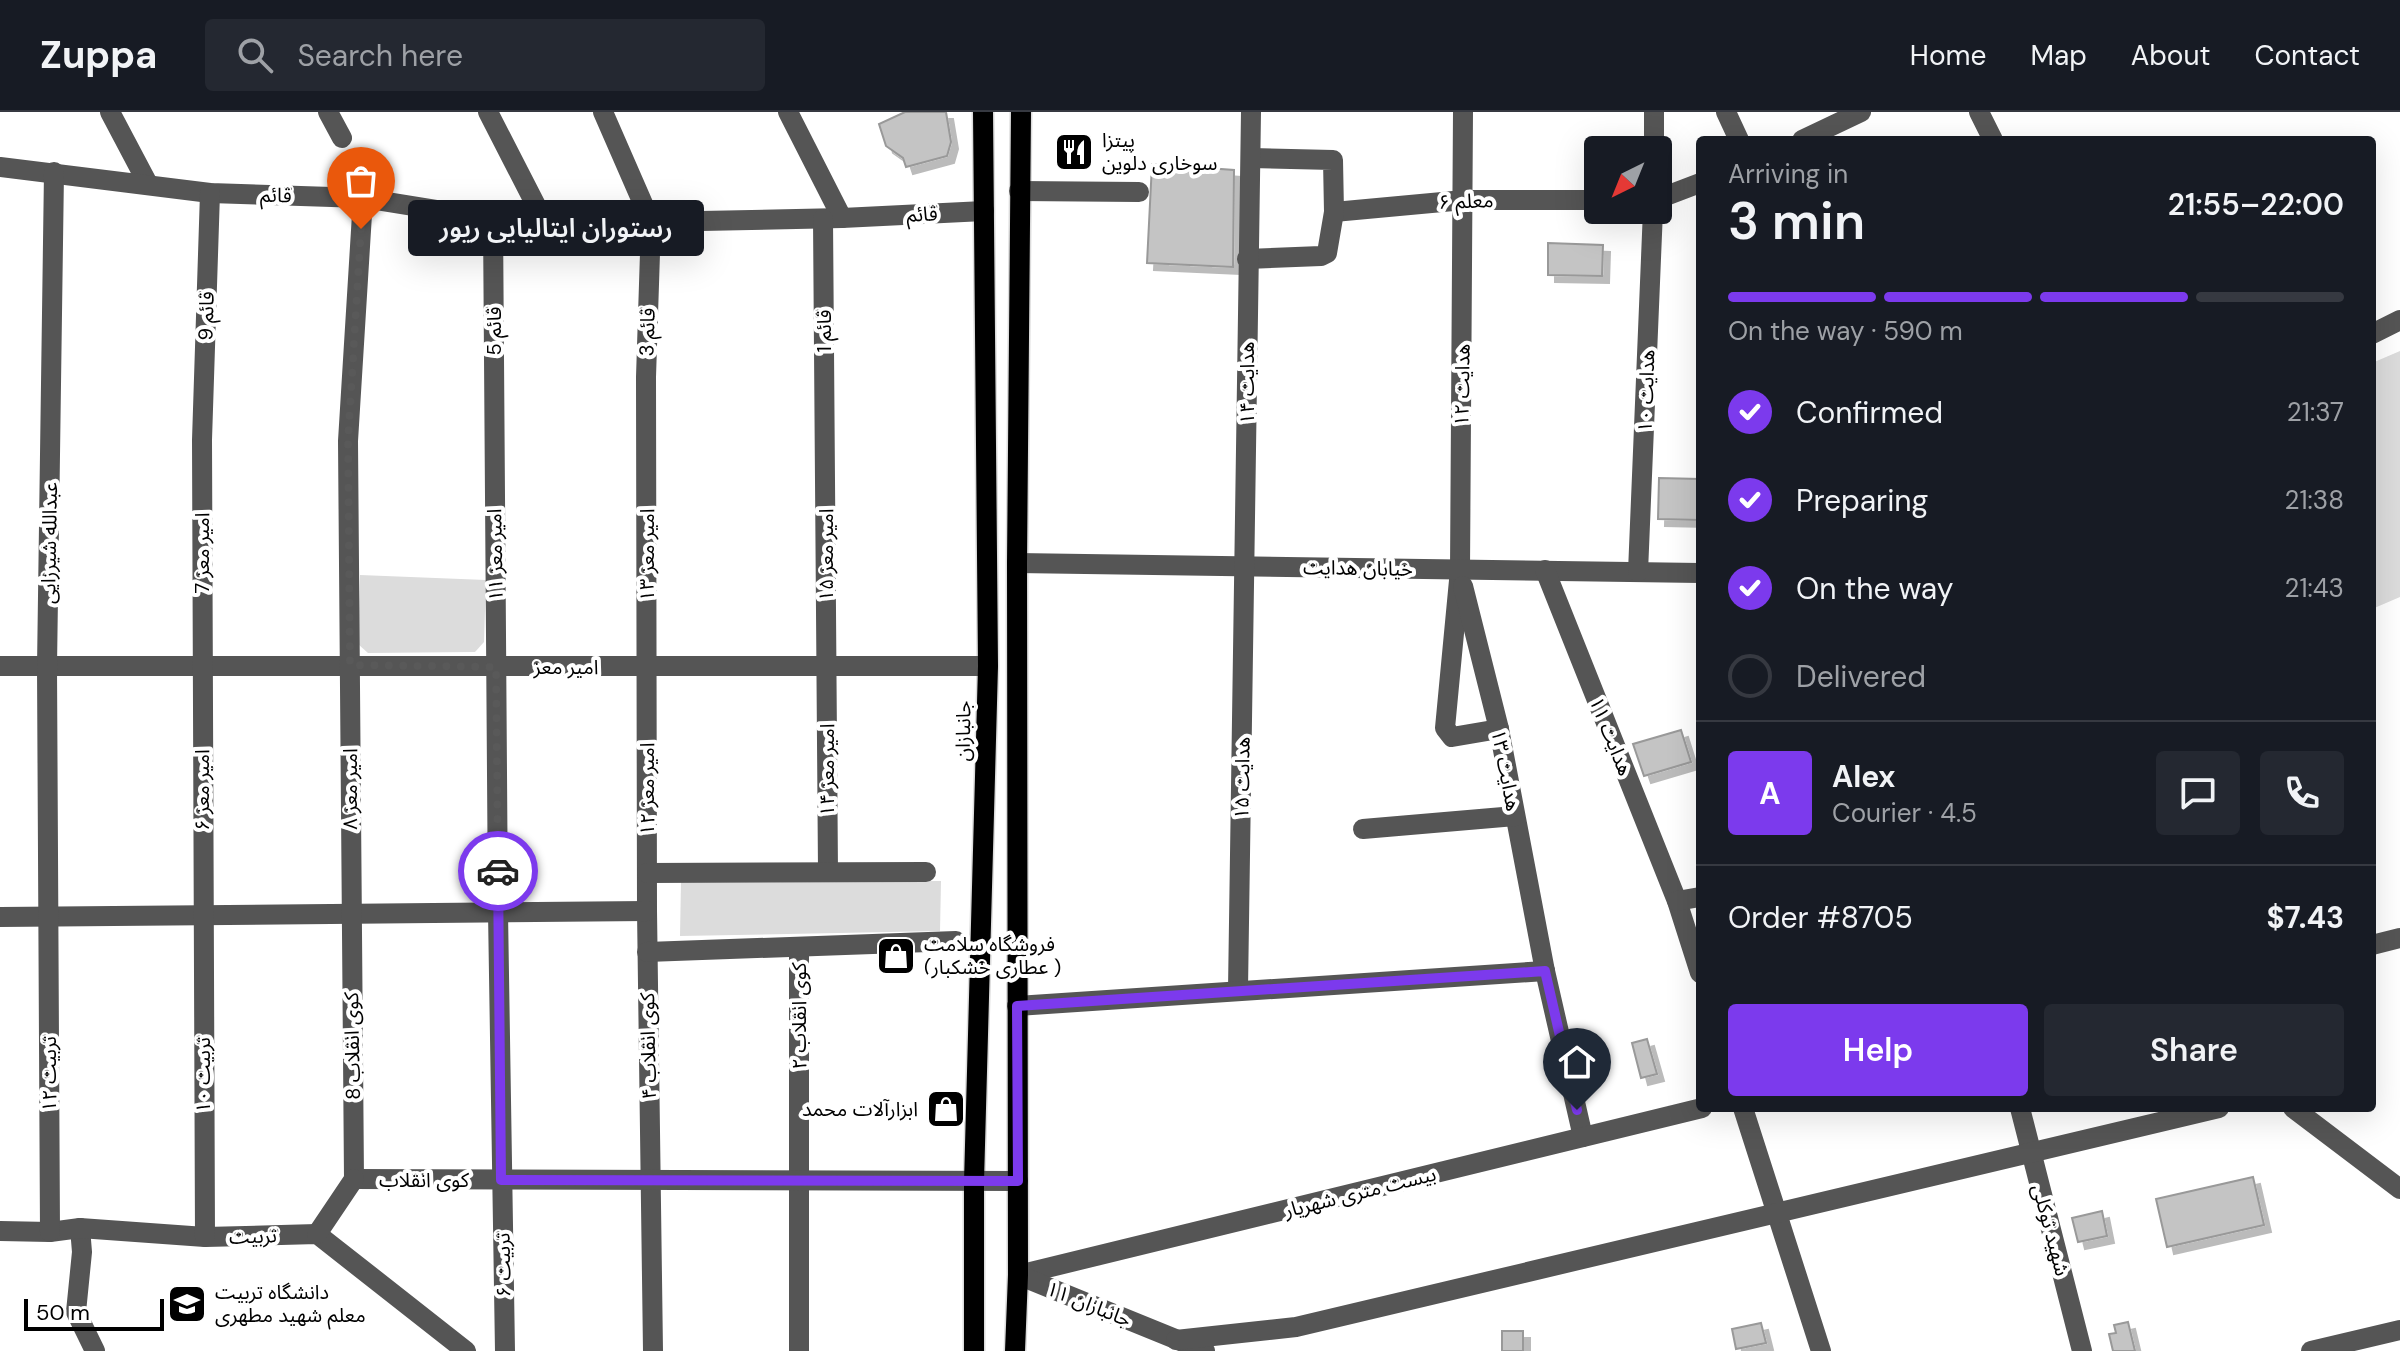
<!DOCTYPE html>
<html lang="en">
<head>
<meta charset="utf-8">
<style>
  :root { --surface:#171b24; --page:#242831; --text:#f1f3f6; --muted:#9ea1a6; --line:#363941; --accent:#7c3aed }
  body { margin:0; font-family:"DM Sans","Noto Sans Arabic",sans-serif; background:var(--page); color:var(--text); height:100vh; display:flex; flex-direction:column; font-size:30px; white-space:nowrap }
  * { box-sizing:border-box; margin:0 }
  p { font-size:26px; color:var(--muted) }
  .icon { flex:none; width:44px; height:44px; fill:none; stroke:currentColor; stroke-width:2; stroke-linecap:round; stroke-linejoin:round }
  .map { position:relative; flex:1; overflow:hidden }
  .sheet { position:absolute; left:1696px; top:24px; width:680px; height:976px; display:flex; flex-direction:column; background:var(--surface); border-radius:8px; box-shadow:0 8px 32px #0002 }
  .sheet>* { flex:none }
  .needle { width:52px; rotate:223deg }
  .controls { position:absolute; left:1584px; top:24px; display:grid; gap:16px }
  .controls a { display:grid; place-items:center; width:88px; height:88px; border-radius:8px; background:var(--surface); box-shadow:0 8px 32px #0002; font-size:40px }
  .scale { position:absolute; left:24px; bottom:20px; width:140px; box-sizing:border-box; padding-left:8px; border:4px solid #000; border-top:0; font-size:22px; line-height:28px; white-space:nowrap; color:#000; -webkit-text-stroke:6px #fff; paint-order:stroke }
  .pin { position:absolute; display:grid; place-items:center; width:68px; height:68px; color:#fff; margin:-82px -34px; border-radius:50% 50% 50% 0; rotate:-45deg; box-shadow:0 0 8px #0007 }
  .pin .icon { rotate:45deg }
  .courier { position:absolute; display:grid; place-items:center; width:80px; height:80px; margin:-40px; border:6px solid #7c3aed; border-radius:50%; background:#fff; color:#222; box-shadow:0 2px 10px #0007 }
  .bubble { position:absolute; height:56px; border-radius:8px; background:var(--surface); box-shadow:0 8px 32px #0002; font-size:26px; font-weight:600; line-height:56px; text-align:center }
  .head em { font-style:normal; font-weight:600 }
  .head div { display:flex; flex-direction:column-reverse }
  .head { display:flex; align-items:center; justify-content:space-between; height:136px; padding:0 32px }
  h1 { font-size:52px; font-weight:600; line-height:60px }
  .bar { display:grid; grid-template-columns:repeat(4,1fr); gap:12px 8px; align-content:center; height:96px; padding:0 32px }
  .bar i { height:10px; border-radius:6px; background:var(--line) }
  .bar .on { background:var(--accent) }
  .bar p { grid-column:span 4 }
  .line { display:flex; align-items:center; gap:20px; padding:0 32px; border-top:2px solid var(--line) }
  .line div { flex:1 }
  .round { display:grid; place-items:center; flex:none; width:84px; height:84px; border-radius:8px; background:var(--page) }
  ol { padding:0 32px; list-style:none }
  li { display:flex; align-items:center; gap:24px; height:88px }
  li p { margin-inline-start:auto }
  li .icon { padding:8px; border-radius:50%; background:var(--accent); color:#fff; stroke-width:4 }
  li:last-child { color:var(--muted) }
  li i { width:44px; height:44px; border:4px solid var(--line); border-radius:50% }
  .action { display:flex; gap:16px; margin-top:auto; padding:16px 32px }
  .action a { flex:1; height:92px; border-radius:8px; background:var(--accent); color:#fff; font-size:32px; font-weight:600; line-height:92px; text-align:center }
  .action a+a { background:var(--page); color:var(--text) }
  header { display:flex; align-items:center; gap:48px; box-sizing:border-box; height:112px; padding:0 40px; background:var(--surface); border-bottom:2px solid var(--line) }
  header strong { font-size:38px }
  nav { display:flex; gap:44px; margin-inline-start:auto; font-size:28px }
  .search { width:560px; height:72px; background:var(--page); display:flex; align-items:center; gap:20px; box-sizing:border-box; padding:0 28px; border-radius:8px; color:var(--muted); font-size:30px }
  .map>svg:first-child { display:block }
  .park { fill:#dcdcdc }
  .building { fill:#c4c4c4; stroke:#999; stroke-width:2; filter:url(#shadow) }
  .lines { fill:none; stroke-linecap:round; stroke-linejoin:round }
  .major-casing { stroke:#dbdbdb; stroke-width:23 }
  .minor { stroke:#555; stroke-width:20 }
  .major { stroke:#000; stroke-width:20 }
  .done { stroke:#595959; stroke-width:8; stroke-dasharray:0 14.4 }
  .route { stroke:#7c3aed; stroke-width:10 }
  .labels { text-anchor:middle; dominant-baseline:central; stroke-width:8; stroke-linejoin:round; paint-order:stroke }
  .poi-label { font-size:20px; fill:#000; stroke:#fff; text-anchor:start }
  .street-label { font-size:20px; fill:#000; stroke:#fff }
</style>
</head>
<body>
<header>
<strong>Zuppa</strong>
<div class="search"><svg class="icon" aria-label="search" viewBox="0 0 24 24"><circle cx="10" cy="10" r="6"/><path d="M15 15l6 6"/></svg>Search here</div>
<nav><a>Home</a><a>Map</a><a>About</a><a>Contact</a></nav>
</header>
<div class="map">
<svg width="2400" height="1239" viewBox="0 0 2400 1239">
  <defs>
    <filter id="shadow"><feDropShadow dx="7" dy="7" stdDeviation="0" flood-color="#0004"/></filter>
  </defs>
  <rect width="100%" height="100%" fill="#fff"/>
  <g class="park">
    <polygon points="2400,239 2400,485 2372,497 2372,330 2376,328 2372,313 2372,251"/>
    <polygon points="360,463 486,468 484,530 475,540 368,541 358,532"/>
    <polygon points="941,769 940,819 680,824 681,770"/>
  </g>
  <g class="building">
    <polygon points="905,0 946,0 951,30 947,44 906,55 903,46 886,34 879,12"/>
    <polygon points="1152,52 1234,58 1233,155 1147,151"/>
    <polygon points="1548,131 1603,133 1602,164 1548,163"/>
    <polygon points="1659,366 1700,367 1700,408 1658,407"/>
    <polygon points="1681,618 1691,650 1644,664 1633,632"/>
    <polygon points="1647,927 1657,962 1641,966 1632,931"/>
    <polygon points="2253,1065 2264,1113 2167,1135 2156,1087"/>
    <polygon points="2102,1099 2107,1124 2078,1130 2072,1106"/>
    <polygon points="2128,1210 2135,1239 2113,1239 2109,1222 2116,1221 2114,1213"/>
    <polygon points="1761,1211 1766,1231 1736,1237 1732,1217"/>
    <rect x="1502" y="1219" width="21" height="20"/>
  </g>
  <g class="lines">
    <g class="major-casing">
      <g id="major">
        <polyline points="974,1239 974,1070 988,554 983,0"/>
        <polyline points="1015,1239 1018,1163 1017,451 1021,0"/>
      </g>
    </g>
    <g class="minor">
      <polyline points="110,0 148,72"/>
      <polyline points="328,0 342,26"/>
      <polyline points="488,0 544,109"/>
      <polyline points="603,0 651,110 646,265 647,799 653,1239"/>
      <polyline points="788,0 842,106"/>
      <polyline points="1463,0 1460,458 1445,616 1452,625 1499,617"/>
      <polyline points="1726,0 1739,28"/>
      <polyline points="1979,0 1993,28"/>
      <polyline points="1802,28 1861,0"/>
      <polyline points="1654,38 1654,0"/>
      <polyline points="0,55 210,81 363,86 493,107 651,110 842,106 984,99"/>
      <polyline points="1019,79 1139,80"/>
      <polyline points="1658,87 1700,71"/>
      <polyline points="1334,100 1464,88 1598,88"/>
      <polyline points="493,107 498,800 505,1239"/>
      <polyline points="823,107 828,760"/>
      <polyline points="1247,147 1321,144 1327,141 1334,100 1333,48 1251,46"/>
      <polyline points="2372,222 2400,208"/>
      <polyline points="1017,451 1700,461"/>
      <polyline points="1545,458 1677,789 1700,861"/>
      <polyline points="1638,460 1653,98"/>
      <polyline points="1463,474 1499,617 1545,859 1583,1025"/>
      <polyline points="0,554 988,554"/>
      <polyline points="1363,717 1515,704"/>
      <polyline points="647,761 926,760"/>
      <polyline points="1677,789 1700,785"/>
      <polyline points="0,805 647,799"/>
      <polyline points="2372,833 2400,826"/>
      <polyline points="799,835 799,1239"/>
      <polyline points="647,840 956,829"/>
      <polyline points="1238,878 1251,0"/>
      <polyline points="1017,894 1545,859"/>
      <polyline points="1743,996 1821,1239"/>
      <polyline points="2020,996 2082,1239"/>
      <polyline points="2293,996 2400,1077"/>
      <polyline points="354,1067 348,329 363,86"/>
      <polyline points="354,1067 1018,1069"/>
      <polyline points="80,1116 82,1140 76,1200 95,1239"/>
      <polyline points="0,1119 50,1120 80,1116 205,1125 317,1122 466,1239"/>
      <polyline points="50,1120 47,555 54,60"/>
      <polyline points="317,1122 354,1067"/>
      <polyline points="205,1125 202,328 210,81"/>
      <polyline points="1018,1163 1702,996"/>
      <polyline points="1018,1163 1205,1239"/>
      <polyline points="1176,1228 1296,1215 2219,996"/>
      <polyline points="2311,1239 2400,1218"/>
    </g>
    <use href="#major" class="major"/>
  </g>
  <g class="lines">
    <polyline class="done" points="361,117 348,329 350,553 496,555 498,759"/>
    <polyline class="route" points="498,759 501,1068 1018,1069 1017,894 1545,859 1577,998"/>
  </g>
  <defs>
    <g id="restaurant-square" transform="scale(2)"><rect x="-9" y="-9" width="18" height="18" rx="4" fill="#000" stroke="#fff"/><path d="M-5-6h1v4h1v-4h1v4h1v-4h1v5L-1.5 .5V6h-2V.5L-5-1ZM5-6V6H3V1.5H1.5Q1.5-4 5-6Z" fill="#fff"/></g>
    <g id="shop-square" transform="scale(2)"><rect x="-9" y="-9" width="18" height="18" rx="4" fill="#000" stroke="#fff"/><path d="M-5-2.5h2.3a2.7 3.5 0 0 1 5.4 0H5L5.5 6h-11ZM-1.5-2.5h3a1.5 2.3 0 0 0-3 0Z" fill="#fff"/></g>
    <g id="university-square" transform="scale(2)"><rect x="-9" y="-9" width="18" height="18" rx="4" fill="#000" stroke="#fff"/><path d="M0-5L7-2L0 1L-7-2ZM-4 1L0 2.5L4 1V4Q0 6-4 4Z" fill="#fff"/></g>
  </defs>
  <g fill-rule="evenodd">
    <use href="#restaurant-square" x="1074" y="40"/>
    <use href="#shop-square" x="896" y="844"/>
    <use href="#shop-square" x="946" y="997"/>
    <use href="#university-square" x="187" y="1192"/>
  </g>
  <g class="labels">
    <g class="poi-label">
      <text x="1102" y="28">پیتزا<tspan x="1102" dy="23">سوخاری دلوین</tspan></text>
      <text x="924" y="832">فروشگاه سلامت<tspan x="924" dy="23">(عطاری خشکبار )</tspan></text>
      <text x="918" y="997" text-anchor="end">ابزارآلات محمد</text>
      <text x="215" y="1180">دانشگاه تربیت<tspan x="215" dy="23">معلم شهید مطهری</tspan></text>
    </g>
    <g class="street-label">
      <text transform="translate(276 83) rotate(2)">قائم</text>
      <text transform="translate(1466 89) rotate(-2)">معلم ۶</text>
      <text transform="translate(922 102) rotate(-3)">قائم</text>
      <text transform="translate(206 204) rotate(-88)">قائم 9</text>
      <text transform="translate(494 219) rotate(-90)">قائم 5</text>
      <text transform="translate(824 219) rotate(-90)">قائم 1</text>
      <text transform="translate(647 220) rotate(-88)">قائم 3</text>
      <text transform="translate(1247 271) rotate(-90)">هدایت ۱۴</text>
      <text transform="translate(1462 273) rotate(-89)">هدایت ۱۲</text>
      <text transform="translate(1646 279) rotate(-88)">هدایت ۱۰</text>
      <text transform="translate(49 431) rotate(-89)">عبدالله شیرزایی</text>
      <text transform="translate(202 441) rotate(-90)">امیر معز 7</text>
      <text transform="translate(495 443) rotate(-91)">امیر معز ۱۱</text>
      <text transform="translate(647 443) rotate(-90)">امیر معز ۱۳</text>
      <text transform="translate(826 443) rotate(-90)">امیر معز ۱۵</text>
      <text transform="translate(1358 456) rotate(1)">خیابان هدایت</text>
      <text x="566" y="555">امیر معز</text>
      <text transform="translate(963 619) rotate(-89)">جانبازان</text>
      <text transform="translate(1611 624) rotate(68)">هدایت ۱۱</text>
      <text transform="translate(827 658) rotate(-90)">امیر معز ۱۴</text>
      <text transform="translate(1506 658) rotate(79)">هدایت ۱۳</text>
      <text transform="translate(1242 666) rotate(-89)">هدایت ۱۵</text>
      <text transform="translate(350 677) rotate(-90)">امیر معز ۸</text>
      <text transform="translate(647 677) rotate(-90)">امیر معز ۱۲</text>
      <text transform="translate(202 678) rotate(-90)">امیر معز ۶</text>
      <text transform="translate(799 904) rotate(-90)">کوی انقلاب ۲</text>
      <text transform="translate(352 934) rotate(-91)">کوی انقلاب 8</text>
      <text transform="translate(648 934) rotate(-91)">کوی انقلاب ۴</text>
      <text transform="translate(49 962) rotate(-90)">تربیت ۱۲</text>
      <text transform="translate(203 963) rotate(-90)">تربیت ۱۰</text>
      <text x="424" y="1068">کوی انقلاب</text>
      <text transform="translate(1360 1080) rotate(-14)">بیست متری شهریار</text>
      <text transform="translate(2051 1118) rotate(75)">شهید توکلی</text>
      <text transform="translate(253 1124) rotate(-2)">تربیت</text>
      <text transform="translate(503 1153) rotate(-91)">تربیت ۶</text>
      <text transform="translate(1089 1192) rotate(22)">جانبازان ۱۱</text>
    </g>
  </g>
</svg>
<div class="controls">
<a><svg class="needle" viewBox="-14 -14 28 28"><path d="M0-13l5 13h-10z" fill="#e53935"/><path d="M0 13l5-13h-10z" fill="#9ea1a6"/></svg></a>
</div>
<div class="scale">50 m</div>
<div class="pin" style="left:361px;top:117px;background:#ea580c"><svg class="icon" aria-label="bag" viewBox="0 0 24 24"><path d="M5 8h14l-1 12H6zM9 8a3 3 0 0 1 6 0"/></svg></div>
<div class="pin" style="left:1577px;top:998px;background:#1f2937"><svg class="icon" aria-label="home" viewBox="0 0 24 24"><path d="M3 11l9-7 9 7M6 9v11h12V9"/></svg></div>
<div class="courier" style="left:498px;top:759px"><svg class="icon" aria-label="car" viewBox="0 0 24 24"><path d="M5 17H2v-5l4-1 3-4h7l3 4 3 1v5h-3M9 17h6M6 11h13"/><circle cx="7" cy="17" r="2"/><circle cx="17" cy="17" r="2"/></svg></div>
<div class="bubble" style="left:408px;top:88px;width:296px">رستوران ایتالیایی ریور</div>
<section class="sheet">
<div class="head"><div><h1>3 min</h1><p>Arriving in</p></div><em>21:55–22:00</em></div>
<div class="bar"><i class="on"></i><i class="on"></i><i class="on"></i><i></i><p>On the way · 590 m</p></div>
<ol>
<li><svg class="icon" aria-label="check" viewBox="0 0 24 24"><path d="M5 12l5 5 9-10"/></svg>Confirmed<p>21:37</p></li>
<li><svg class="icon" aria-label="check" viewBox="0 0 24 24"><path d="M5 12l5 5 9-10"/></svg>Preparing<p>21:38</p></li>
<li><svg class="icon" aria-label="check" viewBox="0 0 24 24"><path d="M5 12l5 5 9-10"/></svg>On the way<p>21:43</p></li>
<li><i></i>Delivered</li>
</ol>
<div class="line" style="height:144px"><b class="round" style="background:var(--accent);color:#fff">A</b><div><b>Alex</b><p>Courier · 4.5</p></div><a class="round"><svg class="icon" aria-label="chat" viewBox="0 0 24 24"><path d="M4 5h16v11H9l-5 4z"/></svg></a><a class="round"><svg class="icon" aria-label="phone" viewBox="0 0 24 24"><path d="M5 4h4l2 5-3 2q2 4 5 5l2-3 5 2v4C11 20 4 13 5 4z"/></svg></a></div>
<div class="line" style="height:104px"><div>Order #8705</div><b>$7.43</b></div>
<div class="action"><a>Help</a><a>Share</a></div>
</section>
</div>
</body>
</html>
